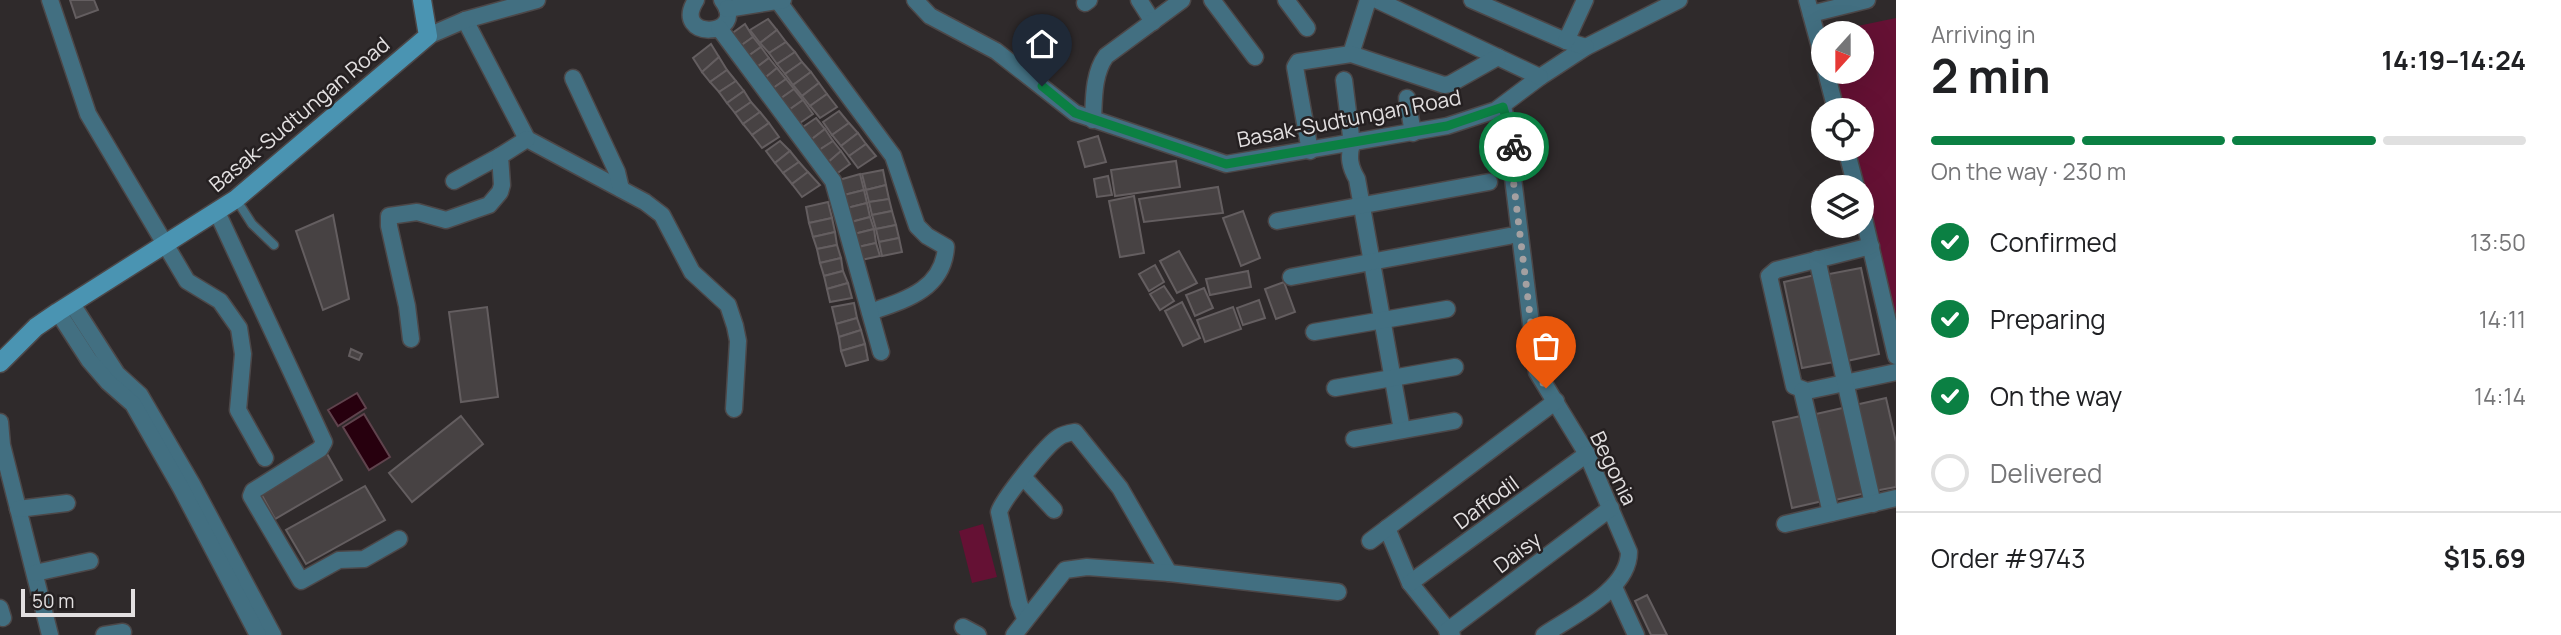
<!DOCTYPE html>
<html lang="en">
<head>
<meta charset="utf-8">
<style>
  :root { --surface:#fff; --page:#f6f6f6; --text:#202124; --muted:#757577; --line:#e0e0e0; --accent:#0b8043 }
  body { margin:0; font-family:Manrope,sans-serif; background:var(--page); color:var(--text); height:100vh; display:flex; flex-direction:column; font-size:26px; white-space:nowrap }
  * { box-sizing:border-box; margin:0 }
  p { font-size:23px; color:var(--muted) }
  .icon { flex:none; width:38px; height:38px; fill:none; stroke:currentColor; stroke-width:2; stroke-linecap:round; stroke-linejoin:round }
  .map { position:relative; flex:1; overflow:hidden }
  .drawer { display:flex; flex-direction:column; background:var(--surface); width:665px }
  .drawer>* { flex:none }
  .needle { width:46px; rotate:201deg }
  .buttons { position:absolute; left:1811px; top:21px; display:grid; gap:14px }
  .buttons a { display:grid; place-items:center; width:63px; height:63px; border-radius:50%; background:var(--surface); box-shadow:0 7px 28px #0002; font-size:35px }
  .scale { position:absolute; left:21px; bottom:18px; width:114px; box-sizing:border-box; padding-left:7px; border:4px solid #e3e0e1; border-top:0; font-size:19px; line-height:24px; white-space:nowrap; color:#e3e0e1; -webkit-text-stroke:5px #252021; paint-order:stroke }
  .pin { position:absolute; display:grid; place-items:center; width:60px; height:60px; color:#fff; margin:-72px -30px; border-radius:50% 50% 50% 0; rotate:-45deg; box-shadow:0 0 7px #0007 }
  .pin .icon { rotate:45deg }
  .courier { position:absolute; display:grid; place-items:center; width:70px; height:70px; margin:-35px; border:5px solid #0b8043; border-radius:50%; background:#fff; color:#222; box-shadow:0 2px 9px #0007 }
  .summary em { font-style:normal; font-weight:700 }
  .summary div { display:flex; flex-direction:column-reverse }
  .summary { display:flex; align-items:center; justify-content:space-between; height:119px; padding:0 35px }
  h1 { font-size:46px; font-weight:700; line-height:52px }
  .bar { display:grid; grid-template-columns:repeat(4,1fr); gap:10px 7px; align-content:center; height:84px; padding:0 35px }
  .bar i { height:9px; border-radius:5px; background:var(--line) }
  .bar .selected { background:var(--accent) }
  .bar p { grid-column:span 4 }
  .line { display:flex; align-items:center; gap:18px; padding:0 35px; border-top:2px solid var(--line) }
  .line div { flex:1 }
  ol { padding:0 35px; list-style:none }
  li { display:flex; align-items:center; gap:21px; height:77px }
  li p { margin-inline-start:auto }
  li .icon { padding:7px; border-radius:50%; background:var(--accent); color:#fff; stroke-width:4 }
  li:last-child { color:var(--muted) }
  li i { width:38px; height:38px; border:4px solid var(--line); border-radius:50% }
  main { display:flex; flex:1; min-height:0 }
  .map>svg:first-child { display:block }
  .green { fill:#651134 }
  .water { fill:#27000e; stroke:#5f434d; stroke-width:2 }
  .building { fill:#474243; stroke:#645e60; stroke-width:2 }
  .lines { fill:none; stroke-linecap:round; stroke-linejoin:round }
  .lane-casing { stroke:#4c4748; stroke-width:11 }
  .street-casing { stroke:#4c4748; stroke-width:19 }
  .secondary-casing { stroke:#4c4748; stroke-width:21 }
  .lane { stroke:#426f81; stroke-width:8 }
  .street { stroke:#426f81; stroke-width:16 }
  .secondary { stroke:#4a94b2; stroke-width:18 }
  .done { stroke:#a4a0a1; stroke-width:7; stroke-dasharray:0 12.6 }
  .route { stroke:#0b8043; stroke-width:9 }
  .labels { text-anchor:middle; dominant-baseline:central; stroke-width:5; stroke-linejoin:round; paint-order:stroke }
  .street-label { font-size:21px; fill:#e3e0e1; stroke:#252021 }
</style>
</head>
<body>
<main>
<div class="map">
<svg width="1896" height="635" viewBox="0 0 1896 635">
  <rect width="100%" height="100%" fill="#2f2a2b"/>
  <g class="green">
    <polygon points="1896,18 1896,329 1852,149 1862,149 1862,110 1842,110 1833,72 1862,72 1862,33 1824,33"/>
    <polygon points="983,524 997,577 972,583 959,531"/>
  </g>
  <g class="water">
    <polygon points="357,393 366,408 338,426 328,410"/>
    <polygon points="364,414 390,457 369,470 343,427"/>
  </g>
  <g class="building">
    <polygon points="70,0 94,0 98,10 76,18"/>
    <polygon points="768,19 777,30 760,43 750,30"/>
    <polygon points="745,24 753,37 736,49 727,37"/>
    <polygon points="777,30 786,42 769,53 760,43"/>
    <polygon points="753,37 761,47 744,59 736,49"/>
    <polygon points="786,42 795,52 777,64 769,53"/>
    <polygon points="711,44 719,57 702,72 693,58"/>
    <polygon points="761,47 769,58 753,70 744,59"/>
    <polygon points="795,52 802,62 785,74 777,64"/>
    <polygon points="719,57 727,70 710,82 702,72"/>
    <polygon points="769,58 777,68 761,81 753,70"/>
    <polygon points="802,62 811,72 793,85 785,74"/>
    <polygon points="777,68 786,79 769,91 761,81"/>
    <polygon points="727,70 736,81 719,92 710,82"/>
    <polygon points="811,72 819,83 802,96 793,85"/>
    <polygon points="786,79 794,89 777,101 769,91"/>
    <polygon points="736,81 744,91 727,103 719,92"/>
    <polygon points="819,83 827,94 810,106 802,96"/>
    <polygon points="794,89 803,100 786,112 777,101"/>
    <polygon points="744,91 751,102 735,113 727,103"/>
    <polygon points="827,94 837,107 820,118 810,106"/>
    <polygon points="803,100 813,114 797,125 786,112"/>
    <polygon points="751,102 760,112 743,124 735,113"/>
    <polygon points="839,111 849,123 832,135 823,122"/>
    <polygon points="760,112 769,123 752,135 743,124"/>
    <polygon points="816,118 825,129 808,142 800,129"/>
    <polygon points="769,123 779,137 762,148 752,135"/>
    <polygon points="849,123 858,133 841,146 832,135"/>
    <polygon points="825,129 833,141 816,152 808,142"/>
    <polygon points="858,133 866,144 849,156 841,146"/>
    <polygon points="1098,136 1106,162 1085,167 1078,142"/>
    <polygon points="780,141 790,151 775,163 766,151"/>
    <polygon points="833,141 841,151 826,164 816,152"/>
    <polygon points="866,144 876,156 858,168 849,156"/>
    <polygon points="790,151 799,162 783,173 775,163"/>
    <polygon points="841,151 850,164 835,175 826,164"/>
    <polygon points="1176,161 1180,187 1115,196 1111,170"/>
    <polygon points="799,162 808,172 792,184 783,173"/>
    <polygon points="883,170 886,185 866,190 862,174"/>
    <polygon points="808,172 820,185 802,197 792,184"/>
    <polygon points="860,174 864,190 844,195 839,180"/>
    <polygon points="1108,176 1112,195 1097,197 1094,179"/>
    <polygon points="886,185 889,199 869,202 866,190"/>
    <polygon points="1218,187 1223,213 1144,222 1139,199"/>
    <polygon points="864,190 867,203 847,208 844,195"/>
    <polygon points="1134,196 1144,253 1120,257 1109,201"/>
    <polygon points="889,199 892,211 872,215 869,202"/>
    <polygon points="828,202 832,218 809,223 806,207"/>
    <polygon points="867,203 870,217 851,222 847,208"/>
    <polygon points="892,211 896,225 876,229 872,215"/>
    <polygon points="1243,211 1260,258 1241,266 1223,218"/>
    <polygon points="333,215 349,299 323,310 296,231"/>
    <polygon points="870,217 874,229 854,234 851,222"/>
    <polygon points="832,218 835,232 813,237 809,223"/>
    <polygon points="896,225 899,238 879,242 876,229"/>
    <polygon points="874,229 876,243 858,247 854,234"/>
    <polygon points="835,232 837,245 817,249 813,237"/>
    <polygon points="899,238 902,252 882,256 879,242"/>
    <polygon points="876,243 880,256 861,260 858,247"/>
    <polygon points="837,245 841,258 820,263 817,249"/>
    <polygon points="1179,251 1197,283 1177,293 1160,261"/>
    <polygon points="841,258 843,271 824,276 820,263"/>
    <polygon points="1155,265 1164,282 1149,291 1139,274"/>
    <polygon points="1861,268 1879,354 1847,361 1829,274"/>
    <polygon points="843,271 848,283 827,289 824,276"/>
    <polygon points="1248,271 1251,287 1210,295 1206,279"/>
    <polygon points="1815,275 1834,362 1802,368 1784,282"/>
    <polygon points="1284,282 1295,312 1276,319 1265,289"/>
    <polygon points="848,283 852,298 830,302 827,289"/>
    <polygon points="1164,286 1174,301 1160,310 1150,294"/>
    <polygon points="1204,288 1213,308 1195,316 1186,295"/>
    <polygon points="1259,300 1265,318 1243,325 1237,308"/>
    <polygon points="1182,302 1200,338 1183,346 1165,311"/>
    <polygon points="854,303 857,318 836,324 832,307"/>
    <polygon points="487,307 498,397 461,402 449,312"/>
    <polygon points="1233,307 1241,329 1205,342 1197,320"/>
    <polygon points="857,318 861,330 839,337 836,324"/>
    <polygon points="861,330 865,344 841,351 839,337"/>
    <polygon points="865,344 868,360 846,366 841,351"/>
    <polygon points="351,349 362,354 359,360 349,356"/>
    <polygon points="1886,398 1896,442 1896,487 1874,491 1855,405"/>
    <polygon points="1847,407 1866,493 1835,500 1816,414"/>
    <polygon points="1805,415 1823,501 1792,508 1773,422"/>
    <polygon points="461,416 483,444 412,502 389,473"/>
    <polygon points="326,452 342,480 275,519 259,490"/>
    <polygon points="365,486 385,520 306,564 286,530"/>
    <polygon points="1647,595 1667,635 1651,635 1635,601"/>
  </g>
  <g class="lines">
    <g class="lane-casing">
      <polyline id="lane" points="236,199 252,224 274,245"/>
    </g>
    <g class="street-casing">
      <g id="street">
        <polyline points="50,0 88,114 187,281 220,301 239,328 243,354 238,410 265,458"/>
        <path d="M696 0C670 41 750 38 722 0"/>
        <polyline points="915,0 930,16 996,51 1075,113 1226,164 1447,126 1496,110 1540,77 1586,47 1679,0"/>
        <polyline points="1139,0 1153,22"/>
        <polyline points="1212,0 1255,57"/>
        <polyline points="1286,0 1307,28"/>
        <polyline points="1377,0 1540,77"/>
        <polyline points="1472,0 1566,41 1586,47"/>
        <polyline points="1807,0 1824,62"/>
        <path d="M778 1 893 156 917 226 927 236 946 247C943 290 905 300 870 312"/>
        <polyline points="1085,3 1089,0"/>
        <polyline points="727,9 783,0"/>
        <polyline points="1811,14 1867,0"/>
        <polyline points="465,20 527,139 645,202 662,215 692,272 728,305 735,326 738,341 734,409"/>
        <polyline points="719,28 833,181 881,352"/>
        <polyline points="428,36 465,20 537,0"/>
        <polyline points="1566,41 1585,0"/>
        <polyline points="1351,54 1368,0"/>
        <polyline points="1826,72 1836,110"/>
        <polyline points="573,78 617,172 621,189"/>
        <path d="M1344 80 1352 144C1348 157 1350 167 1357 179L1402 430"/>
        <polyline points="1407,98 1413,133"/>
        <polyline points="1503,107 1513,146"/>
        <path d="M1093 120C1094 99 1093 74 1106 56L1182 0"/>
        <path d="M1510 137 1505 149 1511 162 1537 372 1587 454 1629 552C1629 590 1572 616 1544 635"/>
        <polyline points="1846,149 1856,187"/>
        <polyline points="1310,151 1295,67 1298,62 1351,54 1444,85 1450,84 1498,57"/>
        <polyline points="454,181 500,156"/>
        <polyline points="1862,210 1896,356"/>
        <polyline points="217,212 324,442 320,449 253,491 251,496 301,581 339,560 364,559 399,539"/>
        <polyline points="1277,221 1489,182"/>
        <polyline points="1871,246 1776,270 1769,276 1794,386 1807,391 1896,372"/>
        <polyline points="1817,259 1873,504"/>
        <polyline points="1291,277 1509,236"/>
        <polyline points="72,304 117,374 140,395 192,484 273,635"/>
        <polyline points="58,312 89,360 108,382 133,404 181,488 258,635"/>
        <polyline points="1314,332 1447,309"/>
        <polyline points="411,339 407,306 389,226 389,216 417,212 446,220 489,205 500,192 502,185 500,156 527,139"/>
        <polyline points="1335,388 1455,367"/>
        <polyline points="1802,391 1831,513"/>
        <polyline points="0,422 2,445 50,635"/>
        <polyline points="1354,439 1454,421"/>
        <polyline points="1024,478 1054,510"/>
        <polyline points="18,509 67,503"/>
        <polyline points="1785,524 1896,498"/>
        <polyline points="1387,528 1410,583 1452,635"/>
        <polyline points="1370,541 1556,401"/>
        <polyline points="35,573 90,561"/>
        <polyline points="1410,583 1587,454"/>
        <polyline points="1614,587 1636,635"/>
        <polyline points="0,608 3,618"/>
        <path d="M1025 618 1019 603 999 512C1003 499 1047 444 1059 437 1063 434 1069 433 1075 432L1120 488 1169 573"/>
        <polyline points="963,627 978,635"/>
        <polyline points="1447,631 1611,508"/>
        <polyline points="104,635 123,632"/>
        <polyline points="1014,635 1065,570 1087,567 1169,573 1338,592"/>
      </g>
    </g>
    <g class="secondary-casing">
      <polyline id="secondary" points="0,363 36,327 58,312 236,199 428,36 422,0"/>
    </g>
    <use href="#lane" class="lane"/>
    <use href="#street" class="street"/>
    <use href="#secondary" class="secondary"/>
  </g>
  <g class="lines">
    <polyline class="done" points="1514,147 1511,162 1537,372 1546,388"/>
    <polyline class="route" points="1042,86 1075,113 1226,164 1447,126 1503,107 1514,147"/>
  </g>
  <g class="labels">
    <g class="street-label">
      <text transform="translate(299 114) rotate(-40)">Basak-Sudtungan Road</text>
      <text transform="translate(1349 118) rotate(-11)">Basak-Sudtungan Road</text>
      <text transform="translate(1614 468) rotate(64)">Begonia</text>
      <text transform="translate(1486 502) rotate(-36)">Daffodil</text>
      <text transform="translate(1517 552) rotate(-37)">Daisy</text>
    </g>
  </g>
</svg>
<div class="buttons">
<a><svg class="needle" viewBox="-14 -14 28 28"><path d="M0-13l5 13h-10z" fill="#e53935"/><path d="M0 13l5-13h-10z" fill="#757577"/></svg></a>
<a><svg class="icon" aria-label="locate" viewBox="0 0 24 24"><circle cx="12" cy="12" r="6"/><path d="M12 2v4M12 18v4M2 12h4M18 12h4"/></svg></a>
<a><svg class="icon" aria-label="layers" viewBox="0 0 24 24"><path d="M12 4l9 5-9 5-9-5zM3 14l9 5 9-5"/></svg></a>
</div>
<div class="scale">50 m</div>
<div class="pin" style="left:1546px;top:388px;background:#ea580c"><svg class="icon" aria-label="bag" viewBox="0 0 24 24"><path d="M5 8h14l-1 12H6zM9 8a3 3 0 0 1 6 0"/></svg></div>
<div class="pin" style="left:1042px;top:86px;background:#1f2937"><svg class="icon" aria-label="home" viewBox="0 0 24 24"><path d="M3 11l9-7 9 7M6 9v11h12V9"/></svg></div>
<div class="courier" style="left:1514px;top:147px"><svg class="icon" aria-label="bike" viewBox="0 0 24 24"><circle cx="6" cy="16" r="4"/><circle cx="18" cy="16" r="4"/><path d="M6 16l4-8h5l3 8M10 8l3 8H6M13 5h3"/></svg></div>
</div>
<section class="drawer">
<div class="summary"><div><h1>2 min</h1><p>Arriving in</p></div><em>14:19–14:24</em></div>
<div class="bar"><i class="selected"></i><i class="selected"></i><i class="selected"></i><i></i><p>On the way · 230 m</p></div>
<ol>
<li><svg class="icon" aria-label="check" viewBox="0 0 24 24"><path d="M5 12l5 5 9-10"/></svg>Confirmed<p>13:50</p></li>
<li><svg class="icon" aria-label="check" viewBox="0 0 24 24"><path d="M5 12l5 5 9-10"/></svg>Preparing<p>14:11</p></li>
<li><svg class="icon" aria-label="check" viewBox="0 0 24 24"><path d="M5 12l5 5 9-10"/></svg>On the way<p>14:14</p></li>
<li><i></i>Delivered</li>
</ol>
<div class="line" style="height:91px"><div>Order #9743</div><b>$15.69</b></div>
</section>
</main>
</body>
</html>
